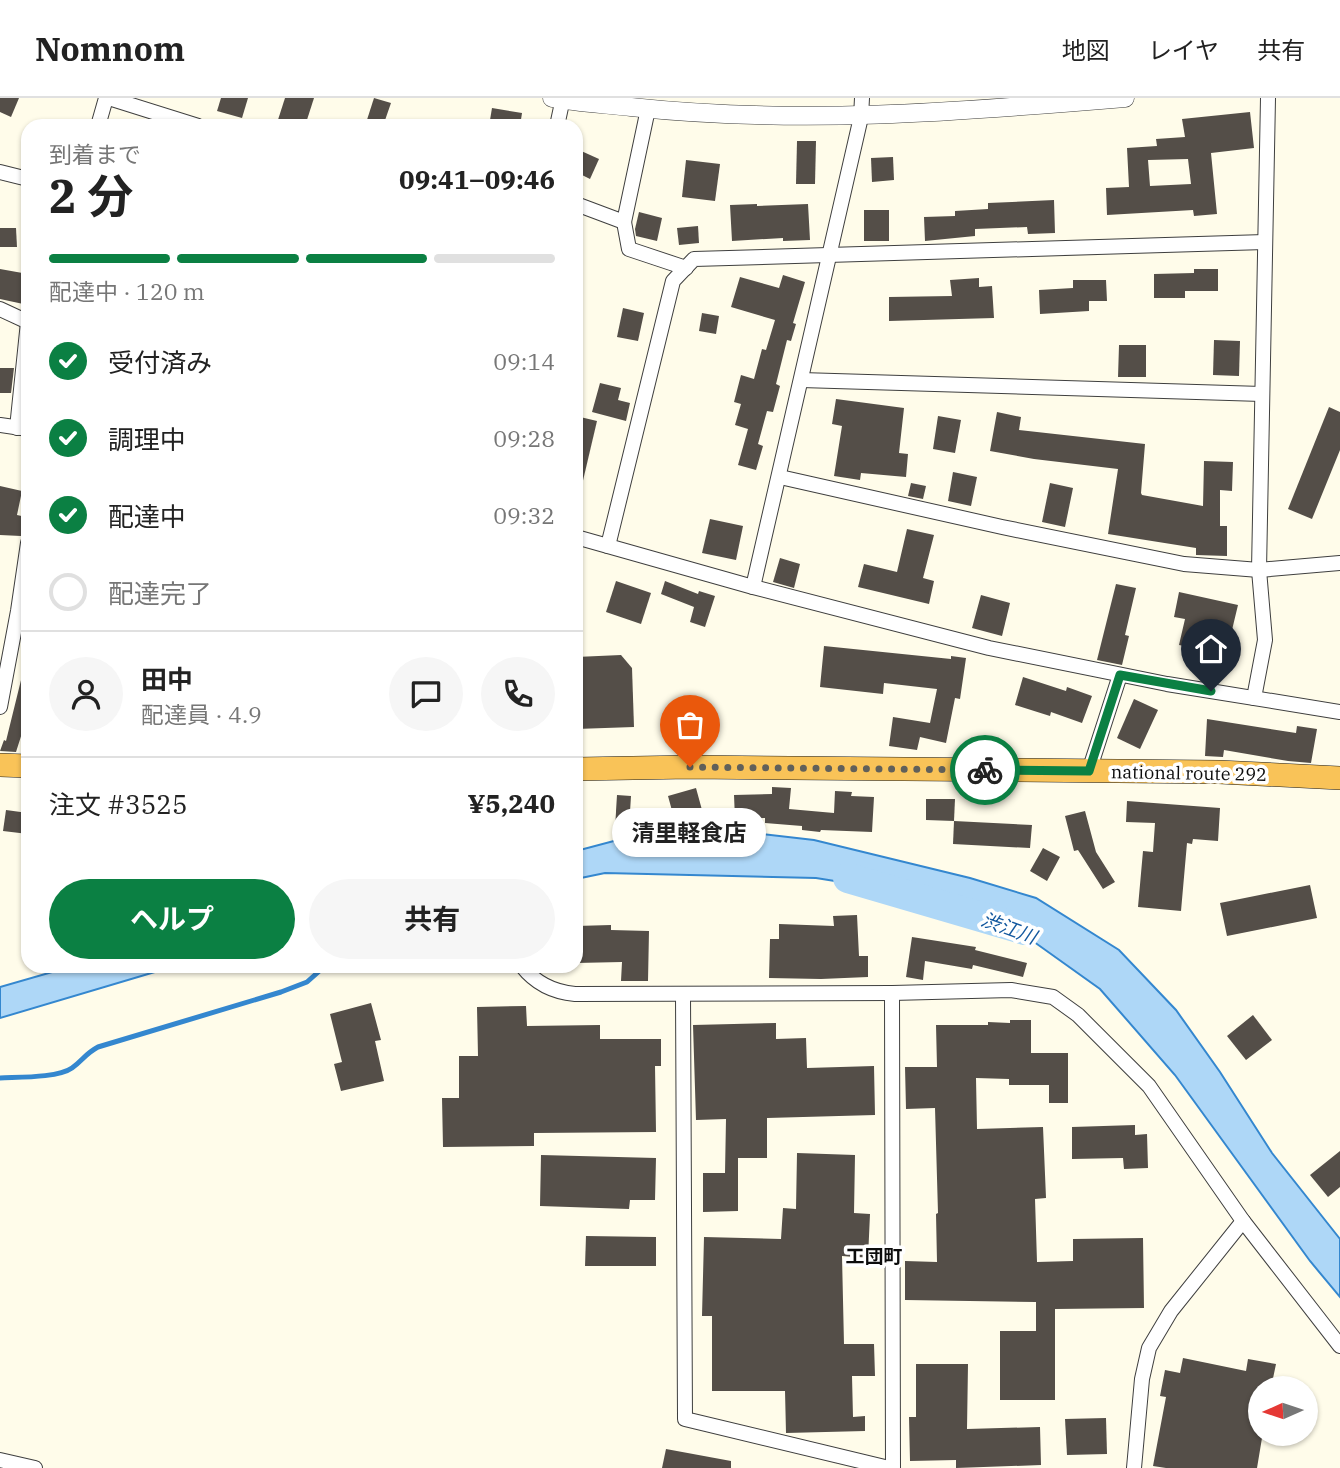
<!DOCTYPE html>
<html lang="ja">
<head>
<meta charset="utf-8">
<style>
  :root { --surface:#fff; --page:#f6f6f6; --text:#222; --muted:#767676; --line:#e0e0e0; --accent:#0b8043 }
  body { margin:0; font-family:"IBM Plex Serif","Noto Sans JP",serif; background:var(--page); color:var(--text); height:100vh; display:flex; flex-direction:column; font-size:26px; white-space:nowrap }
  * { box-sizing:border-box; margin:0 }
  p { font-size:23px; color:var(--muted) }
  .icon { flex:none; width:38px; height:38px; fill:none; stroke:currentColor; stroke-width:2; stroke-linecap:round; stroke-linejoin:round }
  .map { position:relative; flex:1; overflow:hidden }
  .sheet { position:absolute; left:21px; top:21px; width:562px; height:854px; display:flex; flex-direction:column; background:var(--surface); border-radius:21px; box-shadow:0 2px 5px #0004 }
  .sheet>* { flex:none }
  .needle { width:46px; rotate:267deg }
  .controls { position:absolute; left:1248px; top:1278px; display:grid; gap:14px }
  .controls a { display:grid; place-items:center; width:70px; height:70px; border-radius:50%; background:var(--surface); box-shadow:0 2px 5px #0004; font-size:35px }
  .pin { position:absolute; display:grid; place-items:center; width:60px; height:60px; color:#fff; margin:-72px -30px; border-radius:50% 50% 50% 0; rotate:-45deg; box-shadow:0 0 7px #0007 }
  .pin .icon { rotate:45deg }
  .courier { position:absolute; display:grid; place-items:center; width:70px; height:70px; margin:-35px; border:5px solid #0b8043; border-radius:50%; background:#fff; color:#222; box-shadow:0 2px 9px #0007 }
  .bubble { position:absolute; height:49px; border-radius:24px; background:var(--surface); box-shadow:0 2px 5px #0004; font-size:23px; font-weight:700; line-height:49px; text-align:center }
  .overview em { font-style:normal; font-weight:700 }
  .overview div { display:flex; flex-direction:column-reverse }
  .overview { display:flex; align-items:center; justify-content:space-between; height:119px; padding:0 28px }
  h1 { font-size:46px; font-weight:700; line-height:52px }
  .bar { display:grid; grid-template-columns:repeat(4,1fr); gap:10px 7px; align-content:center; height:84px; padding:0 28px }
  .bar i { height:9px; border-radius:5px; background:var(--line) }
  .bar .active { background:var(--accent) }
  .bar p { grid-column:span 4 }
  .line { display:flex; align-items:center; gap:18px; padding:0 28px; border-top:2px solid var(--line) }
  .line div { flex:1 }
  .round { display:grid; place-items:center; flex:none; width:74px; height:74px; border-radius:37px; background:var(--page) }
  ol { padding:0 28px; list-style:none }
  li { display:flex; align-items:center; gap:21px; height:77px }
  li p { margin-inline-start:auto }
  li .icon { padding:7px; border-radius:50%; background:var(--accent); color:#fff; stroke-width:4 }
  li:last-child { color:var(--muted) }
  li i { width:38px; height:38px; border:4px solid var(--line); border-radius:50% }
  .cta { display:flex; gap:14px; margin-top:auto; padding:14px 28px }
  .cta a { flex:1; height:80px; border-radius:42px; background:var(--accent); color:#fff; font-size:28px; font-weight:700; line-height:80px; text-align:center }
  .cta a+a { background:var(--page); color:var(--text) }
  header { display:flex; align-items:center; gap:42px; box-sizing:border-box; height:98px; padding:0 35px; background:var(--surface); border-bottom:2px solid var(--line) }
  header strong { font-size:33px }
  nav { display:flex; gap:38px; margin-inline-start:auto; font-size:24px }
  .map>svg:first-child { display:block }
  .water { fill:#aed7f7; stroke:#3487cf; stroke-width:2 }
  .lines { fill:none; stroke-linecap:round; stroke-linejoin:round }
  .stream { stroke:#3487cf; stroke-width:5 }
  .river { stroke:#aed7f7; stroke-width:30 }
  .building { fill:#544e48; fill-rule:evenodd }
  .minor-casing { stroke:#3f3f3f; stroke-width:16 }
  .tertiary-casing { stroke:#3f3f3f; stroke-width:19 }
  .trunk-casing { stroke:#1d1d1d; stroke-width:24 }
  .minor { stroke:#fff; stroke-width:14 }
  .tertiary { stroke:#fff; stroke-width:18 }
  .trunk { stroke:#f9c358; stroke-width:23 }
  .done { stroke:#61605a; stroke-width:7; stroke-dasharray:0 12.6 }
  .route { stroke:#0b8043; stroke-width:9 }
  .labels { text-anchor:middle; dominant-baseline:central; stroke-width:7; stroke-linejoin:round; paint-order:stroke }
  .street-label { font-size:18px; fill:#0c0c0c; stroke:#fff }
  .water-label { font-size:19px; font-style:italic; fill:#14599f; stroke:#fff }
  .neighbourhood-label { font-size:19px; font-weight:bold; fill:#0c0c0c; stroke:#fff }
</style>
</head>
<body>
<header>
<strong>Nomnom</strong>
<nav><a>地図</a><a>レイヤ</a><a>共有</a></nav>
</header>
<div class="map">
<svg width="1340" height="1370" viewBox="0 0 1340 1370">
  <rect width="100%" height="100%" fill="#fffcea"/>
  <g class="water">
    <polygon points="703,729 814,742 970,780 1036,800 1119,852 1176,912 1220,974 1272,1055 1340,1141 1340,1199 1310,1163 1175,977 1100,891 1030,841 941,800 816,780 605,775 576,781 576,753 644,735"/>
    <polygon points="73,868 175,868 0,920 0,889"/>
  </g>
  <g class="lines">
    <path class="stream" d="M0 980C18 979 58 980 72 970 83 962 85 956 98 949L281 894 307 884 325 868"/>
    <polyline class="river" points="848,780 1025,832"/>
  </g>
  <g class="building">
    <polygon points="0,0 19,0 11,19 0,14"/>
    <polygon points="221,0 248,0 242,20 217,13"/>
    <polygon points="285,0 314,0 305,28 276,28"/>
    <polygon points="374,0 391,5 383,28 365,28"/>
    <polygon points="492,10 522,15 520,28 489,28"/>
    <path d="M1250 14 1254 50 1211 55 1217 116 1194 118 1193 112 1107 117 1106 90 1129 89 1127 50 1157 48 1156 41 1185 39 1182 21ZM1188 61 1191 86 1150 88 1148 62Z"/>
    <polygon points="797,43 816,43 815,86 796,86"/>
    <polygon points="579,52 599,61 590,81 576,74 576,60"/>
    <polygon points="893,59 894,82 872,84 871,60"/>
    <polygon points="686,62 720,66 715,103 682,99"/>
    <polygon points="1054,102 1055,135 1028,136 1027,129 975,131 975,138 925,143 924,119 955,118 955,113 988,111 988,105"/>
    <polygon points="757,106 757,108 808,106 810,142 783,143 783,140 732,143 730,107"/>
    <rect x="864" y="112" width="25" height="31"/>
    <polygon points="639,114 662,120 657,143 636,138 635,131"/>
    <polygon points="698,128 699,145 679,147 677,130"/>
    <polygon points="0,130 16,130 17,149 0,149"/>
    <polygon points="0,171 28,176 28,207 0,201"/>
    <polygon points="1194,171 1218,171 1218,193 1185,193 1185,200 1154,200 1154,176 1194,175"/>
    <polygon points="783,177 805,184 793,225 796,226 791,243 787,242 776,286 780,288 773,314 767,313 758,346 763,348 756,372 738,367 748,331 735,327 741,306 734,304 741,277 754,281 762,251 766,252 775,222 731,209 740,179 779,190"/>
    <polygon points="979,180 979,189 992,188 994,220 889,223 889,199 952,198 950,182"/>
    <polygon points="1073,182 1106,182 1107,203 1089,203 1089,213 1040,216 1039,192 1073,190"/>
    <polygon points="623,210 644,215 638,243 617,239"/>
    <polygon points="702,215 719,218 716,236 699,233"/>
    <polygon points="1214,242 1240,243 1239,278 1213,277"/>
    <polygon points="1119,247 1146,247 1146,279 1118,279"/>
    <polygon points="0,270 14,270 11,295 0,295"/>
    <polygon points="600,285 621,290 618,302 630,305 626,323 592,314"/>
    <polygon points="836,301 904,310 899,355 908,356 906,379 861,375 860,382 834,378 842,328 832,326"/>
    <polygon points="1329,309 1340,314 1340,352 1312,421 1288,411"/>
    <polygon points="997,314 1021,319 1019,332 1145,346 1141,395 1142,397 1203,408 1204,363 1233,364 1232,393 1220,392 1220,428 1227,428 1227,458 1196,457 1196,450 1108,436 1118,371 1034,361 990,353"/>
    <polygon points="576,318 597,323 581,391 576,391"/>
    <polygon points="938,318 961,322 955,355 933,351"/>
    <polygon points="953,374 977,379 971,408 948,403"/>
    <polygon points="911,385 926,388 923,401 908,398"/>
    <polygon points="1050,385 1073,390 1065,429 1042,424"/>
    <polygon points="0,388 22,393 17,417 26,419 21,438 0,437"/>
    <polygon points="710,421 743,428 736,462 702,455"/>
    <polygon points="907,431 934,437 923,480 934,483 929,506 858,489 864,466 897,474"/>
    <polygon points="780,460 800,466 794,490 773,484"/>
    <polygon points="616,483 651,495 641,526 606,514"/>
    <polygon points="665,483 698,496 699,493 715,498 705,529 690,524 694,509 661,496"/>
    <polygon points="1116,486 1136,490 1125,537 1129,538 1122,567 1097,562"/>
    <polygon points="1179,494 1238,507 1232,532 1205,526 1200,551 1179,547 1185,521 1174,519"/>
    <polygon points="981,497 1010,505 1002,538 972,530"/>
    <polygon points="824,548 951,561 951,558 966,560 960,601 955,600 946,645 920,639 917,652 889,648 893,619 930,625 937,591 884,585 883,596 820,589"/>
    <polygon points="621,557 632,570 634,629 576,631 576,559"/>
    <polygon points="23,574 28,575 28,633 23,632 16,654 0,653 4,642 6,643"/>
    <polygon points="1023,579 1066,593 1067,589 1092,598 1082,625 1051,614 1050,618 1015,607"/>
    <polygon points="1134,601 1158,612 1140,651 1117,640"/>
    <polygon points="1207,621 1296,635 1297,628 1317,631 1311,665 1288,663 1224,652 1223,659 1205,658"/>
    <polygon points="772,689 791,690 789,711 834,715 835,693 852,694 851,698 874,699 872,734 821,732 820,734 802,732 802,728 765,725 765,720 735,721 734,697 772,696"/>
    <polygon points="696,690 702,712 674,720 668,698"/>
    <polygon points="617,697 631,698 629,731 615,730"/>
    <polygon points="926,701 955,701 954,723 926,722"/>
    <polygon points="1127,703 1220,710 1218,743 1193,741 1192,746 1187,745 1181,813 1138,809 1143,753 1153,754 1155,725 1126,724"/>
    <polygon points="6,712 28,715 28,736 3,733"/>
    <polygon points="1085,713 1096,754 1115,784 1103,791 1078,752 1074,753 1065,718"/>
    <polygon points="954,723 1032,727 1030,750 953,746"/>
    <polygon points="1043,750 1060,759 1047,783 1030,773"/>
    <polygon points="1310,787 1317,820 1227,838 1220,805"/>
    <polygon points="857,817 859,858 868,858 868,879 821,881 769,880 770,841 779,841 779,826 834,828 833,818"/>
    <polygon points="611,827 611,832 649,833 648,883 621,883 622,864 576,865 576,828"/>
    <polygon points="912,839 976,849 975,852 1027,865 1023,879 973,867 972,871 925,863 923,882 906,879"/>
    <polygon points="371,905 381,942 375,943 384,983 341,993 334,966 342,964 330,916"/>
    <polygon points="526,908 527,928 600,927 600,941 661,941 661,968 655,968 656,1034 534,1035 534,1048 443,1049 442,1000 459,1000 459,958 478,958 477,909"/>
    <polygon points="1253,917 1272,942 1246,962 1227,938"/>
    <polygon points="1010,922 1031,922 1031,955 1068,955 1068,1005 1049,1005 1049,987 1009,987 1009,981 976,980 977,1031 1043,1029 1046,1100 1035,1101 1037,1164 1073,1163 1073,1141 1143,1140 1144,1210 1055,1211 1055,1302 1000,1302 1000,1233 1036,1233 1036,1204 905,1202 905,1163 937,1164 936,1116 938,1115 935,1010 906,1011 905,969 937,969 936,927 988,927 988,924 1010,925"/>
    <polygon points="776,925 776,941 806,940 807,970 874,968 875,1017 767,1020 767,1060 738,1060 738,1113 703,1114 703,1075 725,1075 726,1021 696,1022 693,927"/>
    <polygon points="1135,1027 1135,1037 1147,1036 1148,1070 1124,1071 1123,1060 1072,1061 1072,1029"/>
    <polygon points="1340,1053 1340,1089 1328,1099 1310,1077"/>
    <polygon points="797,1055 855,1057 854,1115 870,1116 868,1160 842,1158 844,1246 874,1246 875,1278 852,1278 853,1319 865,1318 865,1333 786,1335 785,1293 712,1293 712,1218 702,1218 704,1139 781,1141 783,1110 796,1111"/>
    <polygon points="541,1057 656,1060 655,1102 630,1102 629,1111 540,1108"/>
    <polygon points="586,1138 656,1139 656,1168 585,1168"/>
    <polygon points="1183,1260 1246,1273 1248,1261 1276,1266 1271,1290 1260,1290 1260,1339 1262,1340 1257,1370 1166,1370 1153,1368 1166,1299 1160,1298 1165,1272 1180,1275"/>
    <polygon points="916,1266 968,1266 967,1331 1040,1329 1041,1367 956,1370 956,1362 910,1363 909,1319 916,1319"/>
    <polygon points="1106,1320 1107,1356 1067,1357 1065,1321"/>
    <polygon points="666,1351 731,1363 731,1370 662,1370"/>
  </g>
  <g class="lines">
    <g class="minor-casing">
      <g id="minor">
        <polyline points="109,0 198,28"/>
        <polyline points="98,28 106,0"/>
        <polyline points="557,28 563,0"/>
        <polyline points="0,74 28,81"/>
        <polyline points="576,106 624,124 629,151 686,170"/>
        <polyline points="624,124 648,11"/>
        <polyline points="0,211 28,224"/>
        <polyline points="801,282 1262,296"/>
        <polyline points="0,327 28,331"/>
        <polyline points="17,330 28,224"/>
        <polyline points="780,379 1002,429 1184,466 1259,472 1340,465"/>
        <polyline points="576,439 753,489 989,550 1167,586 1340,614"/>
        <polyline points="608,448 673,183 694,161 1265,144"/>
        <polyline points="753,489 861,19 862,0"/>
        <polyline points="1254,600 1265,542 1259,472 1268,0"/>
        <polyline points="0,609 18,513 28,445"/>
        <polyline points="1089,673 1120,577"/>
        <path d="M522 868C536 886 553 894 575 896L892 895 1011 892 1053 899 1078 917 1149 988 1243 1123 1340 1248"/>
        <polyline points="892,895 893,1370"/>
        <polyline points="683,896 685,1321 889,1370"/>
        <polyline points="0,1362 35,1370"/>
        <polyline points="1134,1370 1142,1281 1149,1250 1171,1213 1243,1123"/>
      </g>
    </g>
    <g class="tertiary-casing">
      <path id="tertiary" d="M552 0C578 5 605 6 631 9 799 27 958 14 1125 0"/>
    </g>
    <g class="trunk-casing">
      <g id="trunk">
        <polyline points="0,667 28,668"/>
        <polyline points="576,671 690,669 1219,674 1340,680"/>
      </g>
    </g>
    <use href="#minor" class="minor"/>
    <use href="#tertiary" class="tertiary"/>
    <use href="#trunk" class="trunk"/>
  </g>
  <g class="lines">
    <polyline class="done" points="690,669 985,672"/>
    <polyline class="route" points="985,672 1089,673 1120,577 1211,593"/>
  </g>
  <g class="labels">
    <g class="street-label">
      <text transform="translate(1189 675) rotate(1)">national route 292</text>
    </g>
    <g class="water-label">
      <text transform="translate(1009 830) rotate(20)">渋江川</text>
    </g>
    <g class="neighbourhood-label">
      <text x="874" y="1158">工団町</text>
    </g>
  </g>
</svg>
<div class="controls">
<a><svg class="needle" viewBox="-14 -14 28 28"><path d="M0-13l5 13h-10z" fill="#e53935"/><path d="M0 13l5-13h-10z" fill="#767676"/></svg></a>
</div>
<div class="pin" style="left:690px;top:669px;background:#ea580c"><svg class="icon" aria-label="bag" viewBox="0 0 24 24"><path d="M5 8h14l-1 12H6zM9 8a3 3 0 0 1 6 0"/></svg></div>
<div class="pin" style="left:1211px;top:593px;background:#1f2937"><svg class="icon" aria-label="home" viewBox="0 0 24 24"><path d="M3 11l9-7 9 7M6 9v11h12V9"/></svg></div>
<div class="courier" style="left:985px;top:672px"><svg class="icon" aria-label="bike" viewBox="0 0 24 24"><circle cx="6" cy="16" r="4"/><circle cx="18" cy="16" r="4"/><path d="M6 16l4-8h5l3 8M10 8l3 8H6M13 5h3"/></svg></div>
<div class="bubble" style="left:612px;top:710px;width:154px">清里軽食店</div>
<section class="sheet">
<div class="overview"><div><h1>2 分</h1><p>到着まで</p></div><em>09:41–09:46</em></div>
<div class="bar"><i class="active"></i><i class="active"></i><i class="active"></i><i></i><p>配達中 · 120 m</p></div>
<ol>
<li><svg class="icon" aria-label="check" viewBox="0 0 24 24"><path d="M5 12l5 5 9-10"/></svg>受付済み<p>09:14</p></li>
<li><svg class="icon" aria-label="check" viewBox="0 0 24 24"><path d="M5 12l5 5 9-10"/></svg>調理中<p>09:28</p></li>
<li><svg class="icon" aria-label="check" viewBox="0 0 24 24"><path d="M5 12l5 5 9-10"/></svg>配達中<p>09:32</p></li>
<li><i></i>配達完了</li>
</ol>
<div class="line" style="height:126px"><a class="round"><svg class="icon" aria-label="person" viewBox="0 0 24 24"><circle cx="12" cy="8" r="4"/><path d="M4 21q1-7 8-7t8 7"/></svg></a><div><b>田中</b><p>配達員 · 4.9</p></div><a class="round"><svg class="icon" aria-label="chat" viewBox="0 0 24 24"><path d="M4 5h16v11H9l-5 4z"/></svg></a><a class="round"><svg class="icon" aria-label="phone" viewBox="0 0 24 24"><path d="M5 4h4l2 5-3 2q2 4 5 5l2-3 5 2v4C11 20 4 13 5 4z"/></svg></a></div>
<div class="line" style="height:91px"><div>注文 #3525</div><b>¥5,240</b></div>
<div class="cta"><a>ヘルプ</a><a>共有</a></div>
</section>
</div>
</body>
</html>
